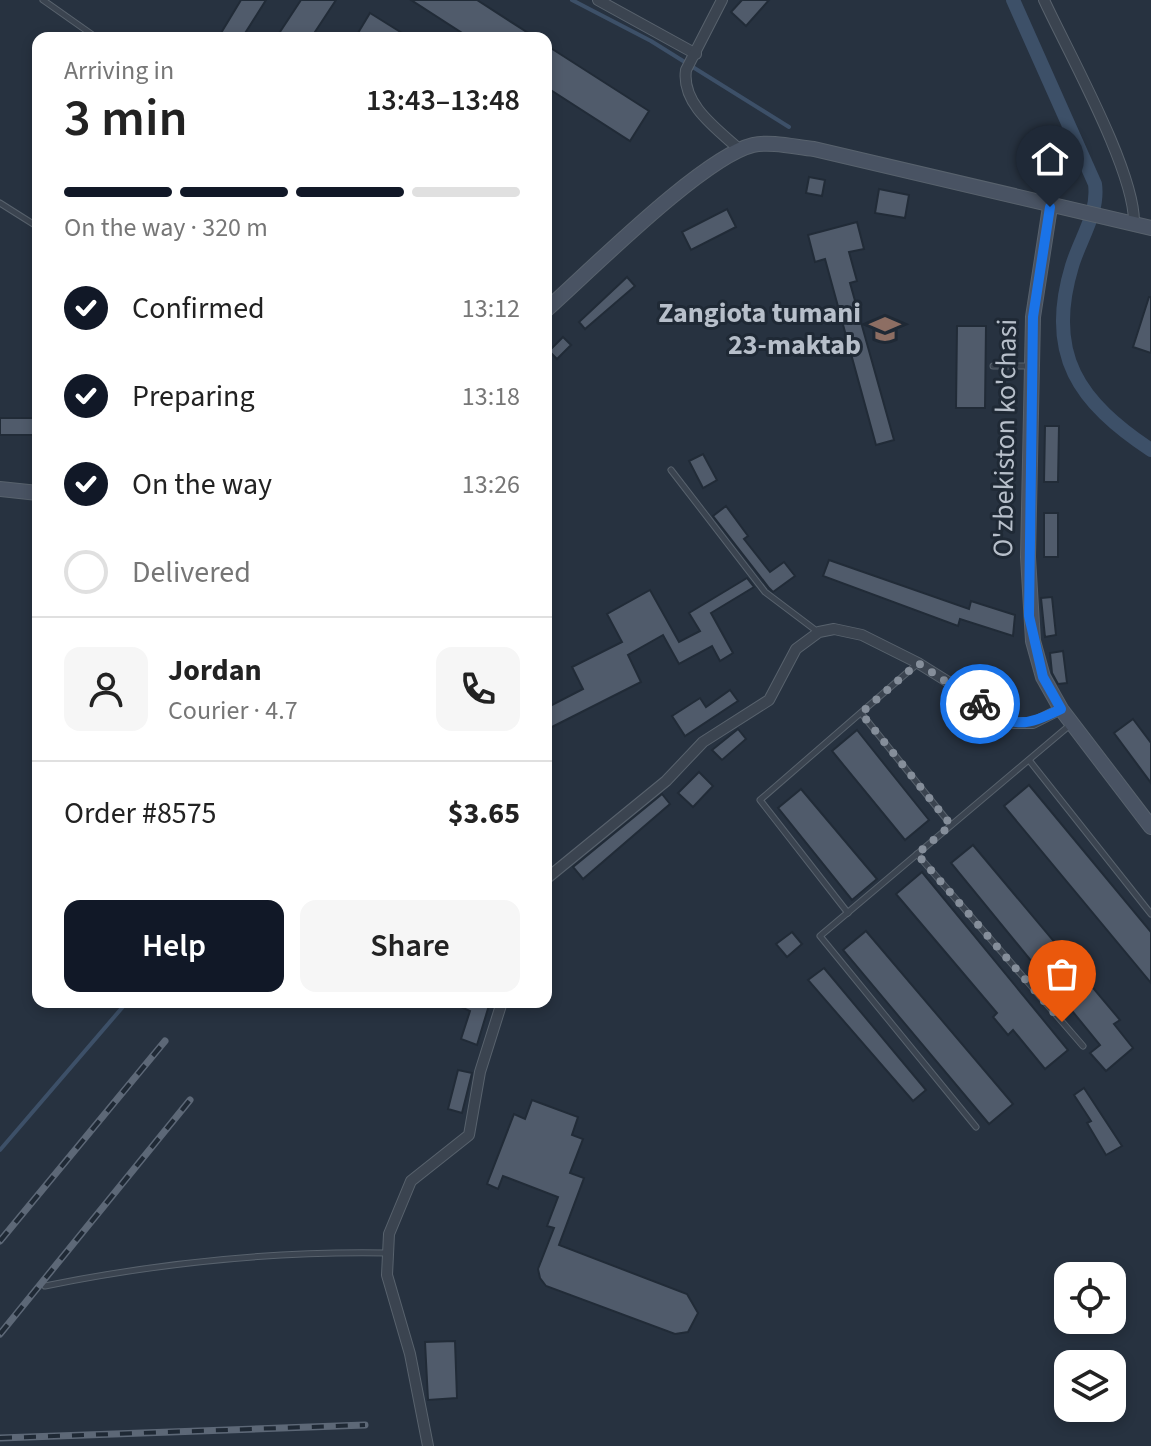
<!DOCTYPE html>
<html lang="en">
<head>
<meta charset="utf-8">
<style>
  :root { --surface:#fff; --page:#f6f6f6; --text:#222; --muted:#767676; --line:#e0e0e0; --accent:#111827 }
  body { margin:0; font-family:"Source Sans 3",sans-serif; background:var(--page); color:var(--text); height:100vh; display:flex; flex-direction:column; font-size:30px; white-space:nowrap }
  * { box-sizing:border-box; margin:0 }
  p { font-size:26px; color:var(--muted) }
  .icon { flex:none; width:44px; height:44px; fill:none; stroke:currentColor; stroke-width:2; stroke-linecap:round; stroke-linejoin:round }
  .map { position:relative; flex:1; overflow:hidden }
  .side { position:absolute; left:32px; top:32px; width:520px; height:976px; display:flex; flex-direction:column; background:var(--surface); border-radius:16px; box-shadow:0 4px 12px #0003 }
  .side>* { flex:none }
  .controls { position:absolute; left:1054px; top:1262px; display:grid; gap:16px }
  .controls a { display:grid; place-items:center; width:72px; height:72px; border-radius:16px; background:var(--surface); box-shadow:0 4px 12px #0003; font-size:40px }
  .pin { position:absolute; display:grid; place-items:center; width:68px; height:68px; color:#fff; margin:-82px -34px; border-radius:50% 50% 50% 0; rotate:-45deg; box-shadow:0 0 8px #0007 }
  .pin .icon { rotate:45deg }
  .courier { position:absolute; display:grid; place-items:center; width:80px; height:80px; margin:-40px; border:6px solid #1a73e8; border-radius:50%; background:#fff; color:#222; box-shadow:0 2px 10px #0007 }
  .overview em { font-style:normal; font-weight:600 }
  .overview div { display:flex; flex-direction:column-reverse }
  .overview { display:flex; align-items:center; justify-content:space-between; height:136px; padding:0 32px }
  h1 { font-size:52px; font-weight:600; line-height:60px }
  .bar { display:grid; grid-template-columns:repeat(4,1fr); gap:12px 8px; align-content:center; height:96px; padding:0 32px }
  .bar i { height:10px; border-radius:6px; background:var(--line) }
  .bar .selected { background:var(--accent) }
  .bar p { grid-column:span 4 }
  .line { display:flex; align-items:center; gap:20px; padding:0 32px; border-top:2px solid var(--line) }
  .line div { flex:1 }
  .round { display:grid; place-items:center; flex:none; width:84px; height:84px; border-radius:16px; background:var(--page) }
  ol { padding:0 32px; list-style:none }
  li { display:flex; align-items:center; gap:24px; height:88px }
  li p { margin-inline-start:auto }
  li .icon { padding:8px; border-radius:50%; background:var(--accent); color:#fff; stroke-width:4 }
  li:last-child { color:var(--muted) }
  li i { width:44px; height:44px; border:4px solid var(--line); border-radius:50% }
  .action { display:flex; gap:16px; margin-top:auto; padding:16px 32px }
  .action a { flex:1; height:92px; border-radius:16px; background:var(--accent); color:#fff; font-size:32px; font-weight:600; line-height:92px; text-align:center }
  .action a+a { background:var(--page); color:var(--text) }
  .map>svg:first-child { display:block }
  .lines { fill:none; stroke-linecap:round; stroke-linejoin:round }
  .stream { stroke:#3d5068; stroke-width:4 }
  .canal { stroke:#3d5068; stroke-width:14 }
  .building { fill:#505b6b; stroke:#212b37; stroke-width:2 }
  .lane-casing { stroke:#58626d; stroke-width:7 }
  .street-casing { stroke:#58626d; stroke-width:12 }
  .secondary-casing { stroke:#58626d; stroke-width:16 }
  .lane { stroke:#3b4450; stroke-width:5 }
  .street { stroke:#3b4450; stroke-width:10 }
  .secondary { stroke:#495363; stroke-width:14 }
  .rail-casing { stroke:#5d6877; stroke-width:7 }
  .rail { stroke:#1f2935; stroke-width:4; stroke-dasharray:12; stroke-linecap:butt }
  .done { stroke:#858e9a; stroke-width:8; stroke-dasharray:0 14.4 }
  .route { stroke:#1a73e8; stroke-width:10 }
  .labels { text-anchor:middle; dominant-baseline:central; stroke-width:6; stroke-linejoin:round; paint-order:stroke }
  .poi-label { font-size:28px; font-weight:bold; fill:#b7bfca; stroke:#1f2935; text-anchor:end }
  .street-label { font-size:28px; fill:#b7bfca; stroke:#1f2935 }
</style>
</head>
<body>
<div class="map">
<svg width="1151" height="1446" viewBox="0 0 1151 1446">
  <rect width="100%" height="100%" fill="#273240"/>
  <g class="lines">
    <g class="stream">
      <polyline points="572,0 651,41 789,127"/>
      <polyline points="0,1150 127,1002"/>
    </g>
    <path class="canal" d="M1013 0 1095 184C1099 213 1080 239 1072 266 1045 355 1079 402 1151 450"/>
  </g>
  <g class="building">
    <polygon points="241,0 266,0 242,38 218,38"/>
    <polygon points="301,0 336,0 311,38 276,38"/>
    <polygon points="411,0 477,0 536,38 470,38"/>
    <polygon points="742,0 769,0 746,26 731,12"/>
    <polygon points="370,13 410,38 355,38"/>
    <polygon points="546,45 649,111 630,141 546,87"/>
    <polygon points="809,177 825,180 822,196 806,193"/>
    <polygon points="879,189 909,195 905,218 875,213"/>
    <polygon points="727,209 736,227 691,250 682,232"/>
    <polygon points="857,222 864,249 849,252 857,281 850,283 894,440 876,445 825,259 815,262 808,235"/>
    <polygon points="627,277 635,286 585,329 579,322"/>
    <polygon points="1149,297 1151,297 1151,353 1133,347"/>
    <polygon points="957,326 986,326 985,408 956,408"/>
    <polygon points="563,337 571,345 557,359 549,351"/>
    <rect x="0" y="418" width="38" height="17"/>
    <polygon points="1045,426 1059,426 1058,482 1044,482"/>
    <polygon points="703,454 717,480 703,488 689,461"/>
    <polygon points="726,506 748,536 744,539 770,572 784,562 795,576 773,592 769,588 713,516"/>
    <rect x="1044" y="513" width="14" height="44"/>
    <polygon points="829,560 969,609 971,601 1015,615 1013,636 960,619 958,626 823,576"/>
    <polygon points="747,578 754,587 711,613 733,653 720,661 712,646 679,664 663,635 628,655 641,682 546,730 546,708 583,689 572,667 622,642 607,614 650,590 679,642 700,631 689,613"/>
    <polygon points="1052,597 1056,635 1045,637 1041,598"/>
    <polygon points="1063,651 1067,683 1058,684 1052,673 1050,653"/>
    <polygon points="730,690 738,701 685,736 672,716 700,698 706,707"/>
    <polygon points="1133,719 1151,743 1151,783 1114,733"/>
    <polygon points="738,729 746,739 722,760 712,750"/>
    <polygon points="857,730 929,820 905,840 832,751"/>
    <polygon points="699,772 713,786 693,807 678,793"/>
    <polygon points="1029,785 1151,932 1151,983 1004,806"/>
    <polygon points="801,789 877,879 852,900 778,808"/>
    <polygon points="662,794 670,804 583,879 573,867"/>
    <polygon points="973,845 1120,1020 1114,1024 1133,1048 1106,1071 1090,1053 1100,1045 951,863"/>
    <polygon points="922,872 1068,1050 1045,1069 1013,1030 1008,1035 993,1017 997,1013 896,894"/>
    <polygon points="866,931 1013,1104 989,1124 843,950"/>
    <polygon points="792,932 802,944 787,957 776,944"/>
    <polygon points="824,968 926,1090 913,1101 808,980"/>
    <polygon points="450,1002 490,1002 477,1045 461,1039 470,1011"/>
    <polygon points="458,1070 472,1073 462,1113 448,1109"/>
    <polygon points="1084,1088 1122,1146 1106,1155 1087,1123 1091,1121 1074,1095"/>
    <polygon points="532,1100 578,1117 572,1135 583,1139 570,1173 584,1178 559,1245 687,1294 698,1313 688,1332 675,1334 546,1286 540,1278 538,1269 554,1228 547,1226 558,1197 503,1176 498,1189 487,1184 514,1114 525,1119"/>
    <polygon points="455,1341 457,1398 428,1400 425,1342"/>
  </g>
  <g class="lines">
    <g class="lane-casing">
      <g id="lane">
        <polyline points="43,0 97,38"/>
        <polyline points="0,203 38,227"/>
        <polyline points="993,366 1028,366"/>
        <polyline points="671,470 765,592 818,632"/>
        <polyline points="861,713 951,825"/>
        <polyline points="1029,760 1151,914"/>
        <polyline points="917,854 1083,1046"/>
        <polyline points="848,913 760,800 917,664"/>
        <polyline points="976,1127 820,936 1070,725"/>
        <path d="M45 1286C158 1263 271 1251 387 1253"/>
      </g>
    </g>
    <g class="street-casing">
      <g id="street">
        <polyline points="598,0 696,54"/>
        <path d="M722 0 686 70C681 104 717 129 739 149"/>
        <path d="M1044 0C1068 52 1135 171 1134 223"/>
        <polyline points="546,879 666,781 703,742 769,700 796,649 819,632 834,629 862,635 918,663 1014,723 1033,723 1061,709"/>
        <polyline points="428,1446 410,1354 387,1275 389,1234 411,1181 469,1135 480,1072 502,1002"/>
      </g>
    </g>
    <g class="secondary-casing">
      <g id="secondary">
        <polyline points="1050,207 1033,317 1028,557 1033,641 1043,677 1061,709 1151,827"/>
        <path d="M546 310C590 271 703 157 753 145 771 141 795 147 814 149L1151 228"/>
        <polyline points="0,489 38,493"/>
      </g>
    </g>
    <use href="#lane" class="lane"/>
    <use href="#street" class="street"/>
    <use href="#secondary" class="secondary"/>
    <g class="rail-casing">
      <g id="rail">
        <polyline points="0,1241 165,1041"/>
        <polyline points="0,1334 190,1100"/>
        <polyline points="0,1438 365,1425"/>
      </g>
    </g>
    <use href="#rail" class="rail"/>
  </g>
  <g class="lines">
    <polyline class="done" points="980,704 918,663 861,713 951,825 917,854 1062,1022"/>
    <path class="route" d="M980 704C1014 728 1024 727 1061 709L1043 677 1029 616 1033 317 1050 207"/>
  </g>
  <defs>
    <g id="school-bare" transform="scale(2.4)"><path d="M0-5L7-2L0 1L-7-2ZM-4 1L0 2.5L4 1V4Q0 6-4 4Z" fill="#8d6e63" stroke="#1f2935" stroke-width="2.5" paint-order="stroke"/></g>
  </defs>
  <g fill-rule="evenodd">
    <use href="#school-bare" x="885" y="329"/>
  </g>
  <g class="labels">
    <g class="poi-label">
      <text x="861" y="313">Zangiota tumani<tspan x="861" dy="32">23-maktab</tspan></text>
    </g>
    <g class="street-label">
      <text transform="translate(1005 438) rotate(-89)">O'zbekiston ko'chasi</text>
    </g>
  </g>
</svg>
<div class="controls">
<a><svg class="icon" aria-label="locate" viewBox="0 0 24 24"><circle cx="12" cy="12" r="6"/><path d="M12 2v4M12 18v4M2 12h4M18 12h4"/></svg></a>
<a><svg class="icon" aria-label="layers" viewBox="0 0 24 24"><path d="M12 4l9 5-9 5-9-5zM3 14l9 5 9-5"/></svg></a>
</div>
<div class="pin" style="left:1062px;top:1022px;background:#ea580c"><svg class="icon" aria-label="bag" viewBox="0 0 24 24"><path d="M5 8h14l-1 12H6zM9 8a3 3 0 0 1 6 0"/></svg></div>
<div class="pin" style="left:1050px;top:207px;background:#1f2937"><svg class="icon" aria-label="home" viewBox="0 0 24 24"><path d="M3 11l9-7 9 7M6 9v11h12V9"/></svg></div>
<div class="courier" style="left:980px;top:704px"><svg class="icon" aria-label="bike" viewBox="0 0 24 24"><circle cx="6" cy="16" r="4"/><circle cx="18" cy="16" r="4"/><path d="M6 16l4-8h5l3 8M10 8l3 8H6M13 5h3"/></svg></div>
<section class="side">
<div class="overview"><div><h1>3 min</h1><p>Arriving in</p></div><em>13:43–13:48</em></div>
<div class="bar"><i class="selected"></i><i class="selected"></i><i class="selected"></i><i></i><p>On the way · 320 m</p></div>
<ol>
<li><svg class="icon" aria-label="check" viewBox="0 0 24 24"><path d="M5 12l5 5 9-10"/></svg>Confirmed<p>13:12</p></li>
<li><svg class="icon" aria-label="check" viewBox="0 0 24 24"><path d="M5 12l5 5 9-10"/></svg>Preparing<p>13:18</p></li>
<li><svg class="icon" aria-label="check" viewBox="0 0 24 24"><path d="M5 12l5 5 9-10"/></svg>On the way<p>13:26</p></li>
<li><i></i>Delivered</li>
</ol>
<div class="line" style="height:144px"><a class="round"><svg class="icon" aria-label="person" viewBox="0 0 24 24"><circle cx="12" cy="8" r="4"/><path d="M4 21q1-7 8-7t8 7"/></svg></a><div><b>Jordan</b><p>Courier · 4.7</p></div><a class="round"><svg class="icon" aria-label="phone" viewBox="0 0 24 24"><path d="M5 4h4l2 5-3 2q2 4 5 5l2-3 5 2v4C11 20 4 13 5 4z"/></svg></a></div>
<div class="line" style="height:104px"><div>Order #8575</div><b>$3.65</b></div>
<div class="action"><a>Help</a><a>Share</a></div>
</section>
</div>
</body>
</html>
